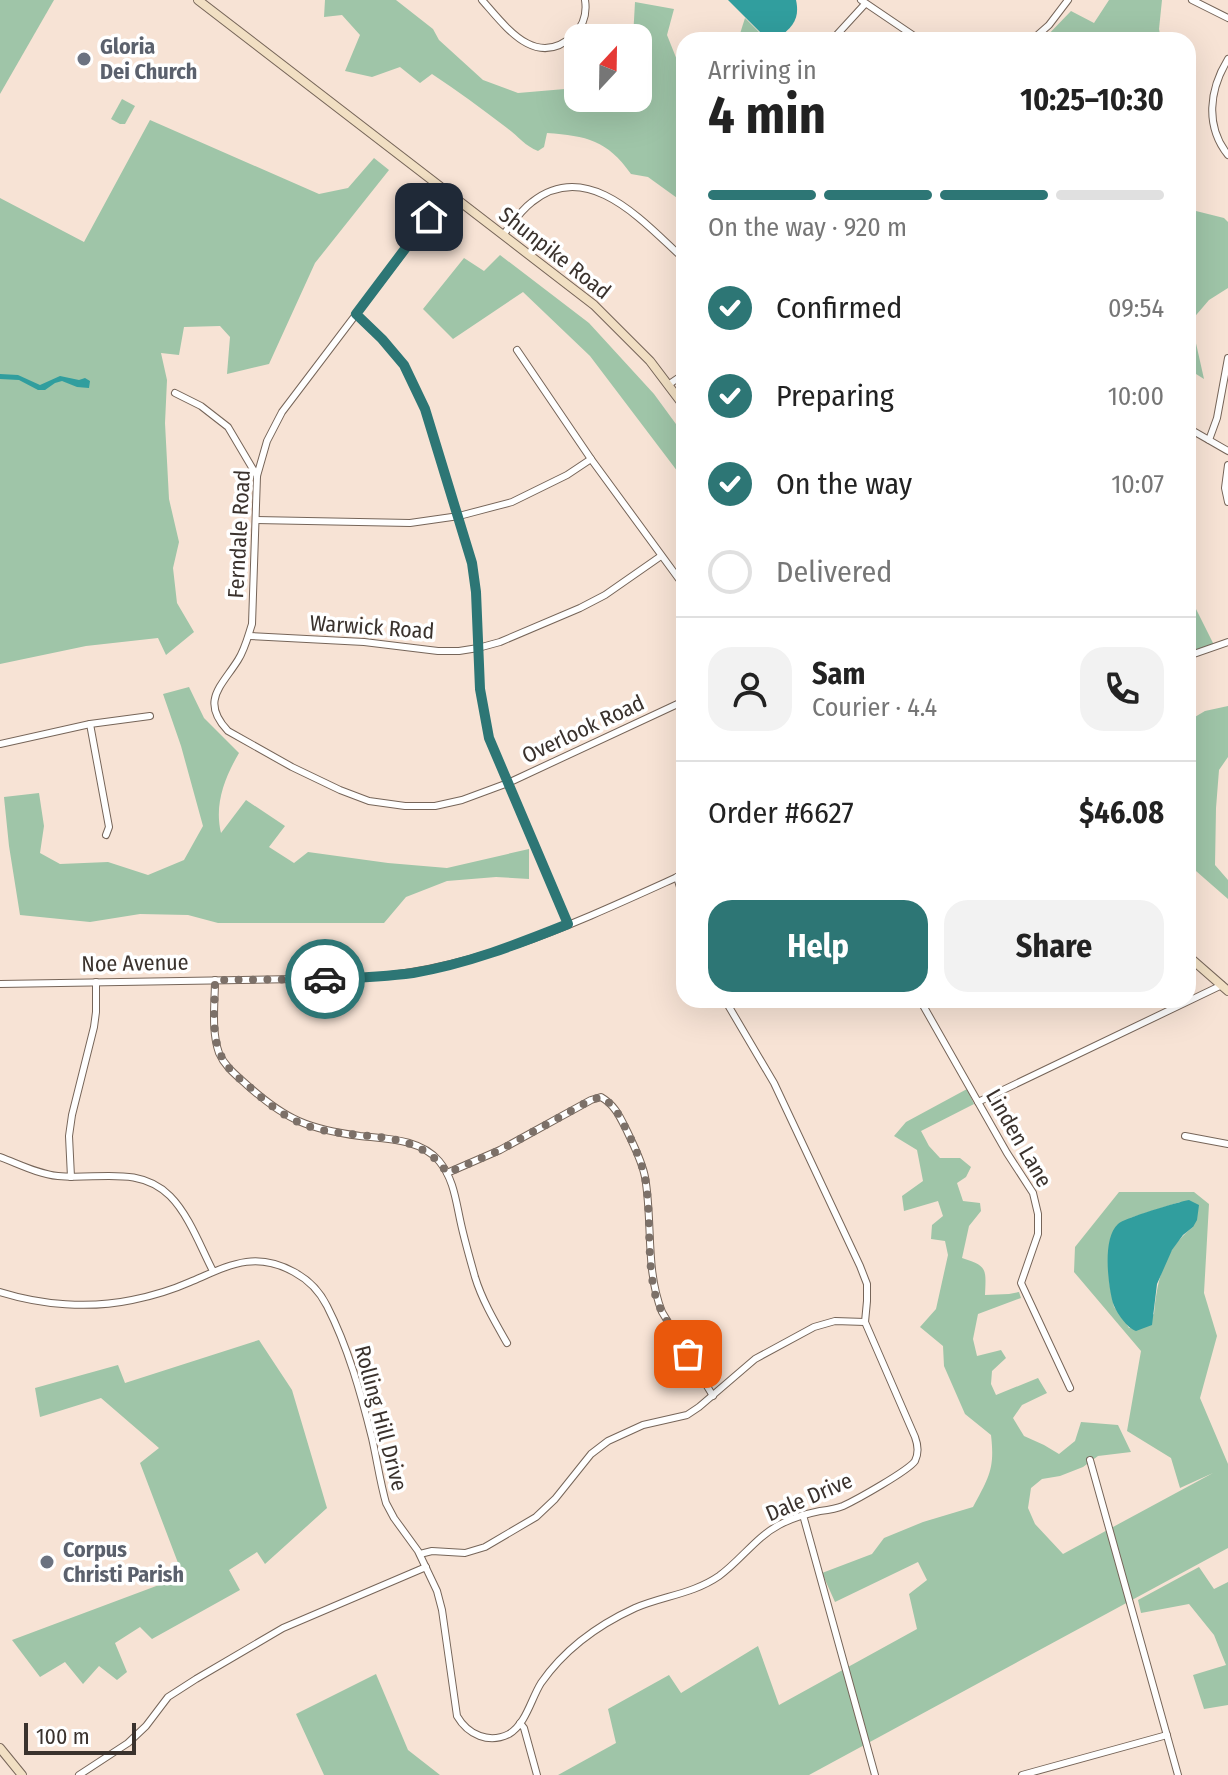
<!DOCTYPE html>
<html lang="en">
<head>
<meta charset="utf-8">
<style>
  :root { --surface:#fff; --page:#f2f2f2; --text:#222; --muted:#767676; --line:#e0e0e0; --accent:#2d7675 }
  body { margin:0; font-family:"Fira Sans Condensed",sans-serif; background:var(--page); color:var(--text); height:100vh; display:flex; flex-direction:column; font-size:30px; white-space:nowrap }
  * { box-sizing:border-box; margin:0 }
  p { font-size:26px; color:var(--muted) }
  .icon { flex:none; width:44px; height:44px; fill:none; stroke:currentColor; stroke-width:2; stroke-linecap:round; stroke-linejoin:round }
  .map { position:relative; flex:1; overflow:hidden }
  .panel { position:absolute; left:676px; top:32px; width:520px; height:976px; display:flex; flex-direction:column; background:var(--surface); border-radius:24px; box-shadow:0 8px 32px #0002 }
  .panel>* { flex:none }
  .needle { width:52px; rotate:22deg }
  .buttons { position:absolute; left:564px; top:24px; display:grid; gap:16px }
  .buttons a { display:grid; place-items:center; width:88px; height:88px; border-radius:16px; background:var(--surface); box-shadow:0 8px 32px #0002; font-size:40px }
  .scale { position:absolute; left:24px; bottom:20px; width:112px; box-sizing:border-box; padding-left:8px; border:4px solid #3a322d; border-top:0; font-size:22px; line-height:28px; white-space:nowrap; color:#3a322d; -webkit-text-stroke:6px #fff; paint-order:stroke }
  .pin { position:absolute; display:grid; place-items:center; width:68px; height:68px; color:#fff; margin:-34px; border-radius:16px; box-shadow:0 4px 12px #0006 }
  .courier { position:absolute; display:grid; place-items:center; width:80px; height:80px; margin:-40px; border:6px solid #2d7675; border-radius:50%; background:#fff; color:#222; box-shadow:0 2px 10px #0007 }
  .summary em { font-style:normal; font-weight:700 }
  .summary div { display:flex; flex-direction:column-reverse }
  .summary { display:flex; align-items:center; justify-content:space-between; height:136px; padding:0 32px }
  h1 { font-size:52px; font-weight:700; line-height:60px }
  .bar { display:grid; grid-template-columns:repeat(4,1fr); gap:12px 8px; align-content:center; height:96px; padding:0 32px }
  .bar i { height:10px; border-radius:6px; background:var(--line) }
  .bar .on { background:var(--accent) }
  .bar p { grid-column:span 4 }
  .line { display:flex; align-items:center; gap:20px; padding:0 32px; border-top:2px solid var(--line) }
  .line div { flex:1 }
  .round { display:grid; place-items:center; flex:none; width:84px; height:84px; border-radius:24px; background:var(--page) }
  ol { padding:0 32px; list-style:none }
  li { display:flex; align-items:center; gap:24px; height:88px }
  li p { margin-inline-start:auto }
  li .icon { padding:8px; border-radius:50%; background:var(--accent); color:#fff; stroke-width:4 }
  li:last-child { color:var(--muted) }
  li i { width:44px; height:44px; border:4px solid var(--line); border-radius:50% }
  .cta { display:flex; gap:16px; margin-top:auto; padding:16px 32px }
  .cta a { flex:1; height:92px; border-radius:24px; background:var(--accent); color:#fff; font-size:32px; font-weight:700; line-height:92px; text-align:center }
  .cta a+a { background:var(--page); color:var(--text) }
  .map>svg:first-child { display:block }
  .green { fill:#9fc5a8; fill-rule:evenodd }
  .water { fill:#319e9e }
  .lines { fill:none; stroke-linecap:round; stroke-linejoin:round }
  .street-casing { stroke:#766559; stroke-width:8 }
  .secondary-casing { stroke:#766559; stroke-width:10 }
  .street { stroke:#fff; stroke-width:6 }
  .secondary { stroke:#f1dfc3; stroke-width:8 }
  .done { stroke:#7c7068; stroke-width:8; stroke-dasharray:0 14.4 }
  .route { stroke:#2d7675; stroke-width:10 }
  .worship-dot { fill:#6b7280; stroke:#fff; stroke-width:3 }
  .labels { text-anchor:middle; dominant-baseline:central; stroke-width:7; stroke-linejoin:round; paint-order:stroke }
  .worship-label { font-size:22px; font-weight:bold; fill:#5b616d; stroke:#fff; text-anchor:start }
  .street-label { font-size:22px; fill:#3a322d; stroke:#fff }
</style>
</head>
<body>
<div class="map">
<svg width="1228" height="1775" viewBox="0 0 1228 1775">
  <rect width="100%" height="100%" fill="#f7e3d5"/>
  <g class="green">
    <polygon points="0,0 54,0 0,94"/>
    <path d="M325 0H396L433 29 439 40 483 80 518 93 565 89 578 86V98H638V38H633L635 2 674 9 667 35 677 60 684 65V203L648 177 631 174C607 140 587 136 547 133L544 147 538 151C525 146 518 136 507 128 482 109 458 91 432 74L420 83 400 67 372 77 345 71 360 35 342 15 324 17Z"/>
    <polygon points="1109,0 1162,0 1159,29 1161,40 1043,40 1071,11 1094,23"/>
    <polygon points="745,18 762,35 761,40 738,40"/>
    <polygon points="122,99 135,106 125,124 120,124 111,119"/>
    <polygon points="150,120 319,194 348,188 374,158 389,170 315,263 269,364 227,374 230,337 220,326 184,327 179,355 161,353 167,380 165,423 169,499 179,542 173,568 177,603 194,632 166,655 158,638 86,646 0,664 0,198 84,242"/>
    <polygon points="1188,209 1224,218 1228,222 1228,288 1209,300 1191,321 1204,379 1188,369"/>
    <polygon points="500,255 589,323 654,394 684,435 684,480 590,356 523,292 453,339 423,309 464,258 484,271"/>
    <polygon points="1188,593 1214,645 1188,655"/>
    <path d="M189 687 204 718 239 753C225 777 214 804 221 833L246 800 285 826 269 847 294 863 308 852 388 863 447 868 529 849V879L496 877 447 881 406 897 384 923H218L188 915 140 914 90 922 20 915 9 846 4 797 39 793 44 826 40 853 60 864 108 862 148 875 184 860 203 826 181 746 163 694Z"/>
    <polygon points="1228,706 1228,757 1219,770 1216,808 1215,865 1228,880 1228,899 1188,864 1188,721 1205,711"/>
    <path d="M967 1089 974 1104 921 1131 929 1146 940 1158H960L971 1167 966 1177 957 1183 963 1201 980 1203 981 1211 969 1226 962 1258C988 1266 986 1269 985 1295L1009 1294 1019 1292 1021 1298 978 1314 973 1339 977 1356 1001 1350 1006 1358 992 1371 991 1384 996 1395 1038 1378 1047 1393 1022 1405 1013 1418 1024 1436 1044 1445 1059 1454 1075 1441 1081 1422 1118 1425 1131 1452 1098 1456 1083 1467 1060 1476 1042 1479 1031 1488 1028 1508 1035 1524 1063 1554 1213 1473 1180 1488 1171 1458 1127 1431 1141 1351 1074 1272 1075 1247 1119 1192H1194L1209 1204 1204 1293 1217 1336 1200 1398 1228 1464V1548L809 1775H558L616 1743 608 1709 669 1675 681 1693 758 1646 779 1705 917 1629 909 1594 927 1580 918 1562 835 1602 822 1573 872 1554 884 1538 923 1522 973 1507C989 1477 995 1469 991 1435L965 1414 944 1366 943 1346 920 1327 936 1309 948 1255 945 1241 931 1239 932 1225 943 1216 938 1201 904 1211 902 1196 923 1181 917 1150 894 1136 906 1122ZM1180 1202 1193 1227C1164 1249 1157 1280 1154 1314L1129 1328 1122 1316 1114 1307 1109 1281 1108 1253 1111 1238 1130 1218Z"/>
    <polygon points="259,1340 292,1390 327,1508 265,1564 257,1552 229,1570 240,1590 152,1639 140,1627 115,1643 127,1672 117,1680 99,1666 83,1684 65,1662 40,1677 12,1640 183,1576 140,1463 159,1448 101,1398 40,1417 35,1388 118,1365 125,1383"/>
    <polygon points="1199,1567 1214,1589 1228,1582 1228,1705 1204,1709 1193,1675 1226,1665 1214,1635 1189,1604 1141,1613 1138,1600"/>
    <polygon points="376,1674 408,1750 440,1775 324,1775 296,1714"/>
  </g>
  <g class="water">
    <path d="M728 0H796C800 19 793 26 779 38L767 39Z"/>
    <polygon points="0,374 18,375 40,385 60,376 79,380 85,378 90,381 89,388 77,387 62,381 55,383 45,390 38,390 19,380 0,379"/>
    <path d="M1189 1200 1199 1205 1197 1220 1193 1227 1183 1235 1172 1250 1157 1284 1152 1325 1136 1331C1127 1328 1116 1312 1113 1303 1108 1285 1102 1238 1118 1224 1124 1218 1178 1202 1189 1200Z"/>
  </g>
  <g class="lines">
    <g class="street-casing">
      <g id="street">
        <path d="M482 0C506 27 536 70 574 35 584 25 587 13 585 0"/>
        <polyline points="861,0 920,40"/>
        <polyline points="1192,0 1228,18"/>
        <polyline points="832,40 865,4"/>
        <polyline points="1032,40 1049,25 1068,0"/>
        <path d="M1228 59C1209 90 1205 126 1228 155"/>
        <path d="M448 193 282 412 267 441 257 476 252 624C248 636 245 649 238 660 221 687 200 701 228 731L292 767 340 790 369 801 405 806H435L462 800 508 783 684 701"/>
        <path d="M503 235C512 224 520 211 532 202 589 157 645 224 684 259"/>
        <polyline points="356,314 382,339 404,365 425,409 472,563 476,592 480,689 489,738 568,924"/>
        <polyline points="517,350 591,459 684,586"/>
        <polyline points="668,385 684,374"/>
        <polyline points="175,393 201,406 228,427 257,476"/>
        <polyline points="1188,428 1228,451"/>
        <polyline points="1209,440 1217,418 1228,358"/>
        <polyline points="1228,465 1225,488 1228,502"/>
        <polyline points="256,520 410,523 459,516 512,502 567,475 591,459"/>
        <polyline points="249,636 364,642 438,651 459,651 478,648 500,642 580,608 605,595 661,556"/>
        <polyline points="1188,656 1228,642"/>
        <polyline points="90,724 109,827 106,835"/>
        <polyline points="0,744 90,724 150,716"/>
        <polyline points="677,877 684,901"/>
        <path d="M215 980C215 1002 211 1031 219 1053 225 1067 236 1075 247 1085 286 1120 308 1129 360 1136 388 1139 420 1139 439 1161 454 1179 456 1202 461 1224 465 1242 470 1259 475 1277 482 1300 495 1322 507 1343"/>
        <path d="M0 984 354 978C470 974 580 921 684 874"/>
        <polyline points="920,1000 1007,1153 1033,1193 1038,1214 1038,1234 1021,1283 1070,1388"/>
        <polyline points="978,1102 1222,985"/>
        <polyline points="1185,1136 1228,1144"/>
        <path d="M0 1157C19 1164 38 1174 58 1176 97 1180 139 1165 170 1196 189 1215 201 1248 213 1271"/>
        <path d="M447 1173 500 1150 591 1100 601 1097C615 1105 620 1117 627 1131 634 1146 642 1161 645 1177 653 1222 645 1269 662 1312L713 1396"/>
        <polyline points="71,1177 69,1136 72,1115 94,1027 96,1012 96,982"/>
        <path d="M0 1292C42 1305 89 1309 132 1300 152 1296 172 1290 190 1282 228 1266 254 1250 294 1272 309 1280 319 1290 327 1306 348 1347 361 1394 372 1438 377 1460 380 1482 386 1503L394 1518 418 1551 437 1591 442 1610 457 1716C468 1735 489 1744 509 1734 526 1724 531 1699 541 1683 564 1650 598 1625 635 1608 663 1596 693 1594 719 1576 741 1560 756 1537 779 1525 792 1518 805 1514 820 1511 828 1510 836 1509 843 1506 856 1500 908 1471 915 1461 919 1453 918 1445 915 1437L865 1322 867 1301V1284L860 1266 774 1083 725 1000"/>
        <polyline points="1090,1460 1178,1775"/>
        <polyline points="803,1515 875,1775"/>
        <polyline points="420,1554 432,1551 465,1553 485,1547 536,1517 555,1499 591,1454 608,1441 643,1425 687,1415 699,1407 755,1359 814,1327 835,1321 865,1322"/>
        <polyline points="520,1723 524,1728 537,1775"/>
        <polyline points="79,1775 128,1743 146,1726 168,1697 196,1679 283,1628 426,1567"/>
        <polyline points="1022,1775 1167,1735"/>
      </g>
    </g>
    <g class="secondary-casing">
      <g id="secondary">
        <polyline points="198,0 594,305 650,361 684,406"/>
        <polyline points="1188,956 1228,991"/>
        <polyline points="0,1748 22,1775"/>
      </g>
    </g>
    <use href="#street" class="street"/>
    <use href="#secondary" class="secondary"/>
  </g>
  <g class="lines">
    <path class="done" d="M325 979 215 980C215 1003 211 1032 220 1053 226 1069 240 1079 252 1089 270 1106 290 1121 314 1128 361 1141 417 1127 447 1173L500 1150 591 1100 601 1097C615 1105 620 1117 627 1131 634 1145 641 1161 645 1177 652 1216 646 1256 655 1294 661 1316 676 1335 688 1354"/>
    <path class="route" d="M325 979C354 978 384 977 413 973 467 964 518 944 568 924L489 738 480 689 476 592 472 563 425 409 404 365 382 339 356 314 429 217"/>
  </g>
  <g class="worship-dot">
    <circle cx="84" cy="59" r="8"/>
    <circle cx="47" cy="1562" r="8"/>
  </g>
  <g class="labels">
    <g class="worship-label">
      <text x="100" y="46">Gloria<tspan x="100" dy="25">Dei Church</tspan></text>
      <text x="63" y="1549">Corpus<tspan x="63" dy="25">Christi Parish</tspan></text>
    </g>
    <g class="street-label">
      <text transform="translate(555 253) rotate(38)">Shunpike Road</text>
      <text transform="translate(239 534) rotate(-87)">Ferndale Road</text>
      <text transform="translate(372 627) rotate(4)">Warwick Road</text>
      <text transform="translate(583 729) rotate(-25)">Overlook Road</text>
      <text transform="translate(135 963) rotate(-1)">Noe Avenue</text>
      <text transform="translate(1019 1138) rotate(60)">Linden Lane</text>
      <text transform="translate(381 1418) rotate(75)">Rolling Hill Drive</text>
      <text transform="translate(809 1497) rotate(-23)">Dale Drive</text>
    </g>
  </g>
</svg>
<div class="buttons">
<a><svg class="needle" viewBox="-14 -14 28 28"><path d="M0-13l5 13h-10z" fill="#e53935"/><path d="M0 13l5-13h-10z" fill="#767676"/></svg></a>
</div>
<div class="scale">100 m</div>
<div class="pin" style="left:688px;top:1354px;background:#ea580c"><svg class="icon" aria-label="bag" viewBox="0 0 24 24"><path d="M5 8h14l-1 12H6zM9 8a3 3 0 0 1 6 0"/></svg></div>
<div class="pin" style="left:429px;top:217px;background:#1f2937"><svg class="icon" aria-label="home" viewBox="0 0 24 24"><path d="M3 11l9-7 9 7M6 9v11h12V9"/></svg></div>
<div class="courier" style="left:325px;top:979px"><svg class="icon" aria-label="car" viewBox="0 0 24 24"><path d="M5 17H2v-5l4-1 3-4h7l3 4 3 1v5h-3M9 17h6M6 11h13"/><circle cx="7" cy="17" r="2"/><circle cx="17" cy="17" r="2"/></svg></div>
<section class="panel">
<div class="summary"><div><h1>4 min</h1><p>Arriving in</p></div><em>10:25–10:30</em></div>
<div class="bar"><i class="on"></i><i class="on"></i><i class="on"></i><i></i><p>On the way · 920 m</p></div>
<ol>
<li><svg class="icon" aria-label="check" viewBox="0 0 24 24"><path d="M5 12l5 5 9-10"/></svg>Confirmed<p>09:54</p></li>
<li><svg class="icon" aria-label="check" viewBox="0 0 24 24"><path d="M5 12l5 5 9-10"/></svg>Preparing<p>10:00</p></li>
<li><svg class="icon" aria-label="check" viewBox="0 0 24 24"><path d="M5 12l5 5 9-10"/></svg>On the way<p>10:07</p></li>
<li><i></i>Delivered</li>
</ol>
<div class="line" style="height:144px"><a class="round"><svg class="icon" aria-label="person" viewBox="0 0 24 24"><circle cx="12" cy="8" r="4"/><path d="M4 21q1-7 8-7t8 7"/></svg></a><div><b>Sam</b><p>Courier · 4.4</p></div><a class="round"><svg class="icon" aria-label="phone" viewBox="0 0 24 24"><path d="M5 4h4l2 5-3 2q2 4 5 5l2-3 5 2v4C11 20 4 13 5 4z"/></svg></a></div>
<div class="line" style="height:104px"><div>Order #6627</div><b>$46.08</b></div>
<div class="cta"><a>Help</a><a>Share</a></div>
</section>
</div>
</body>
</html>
